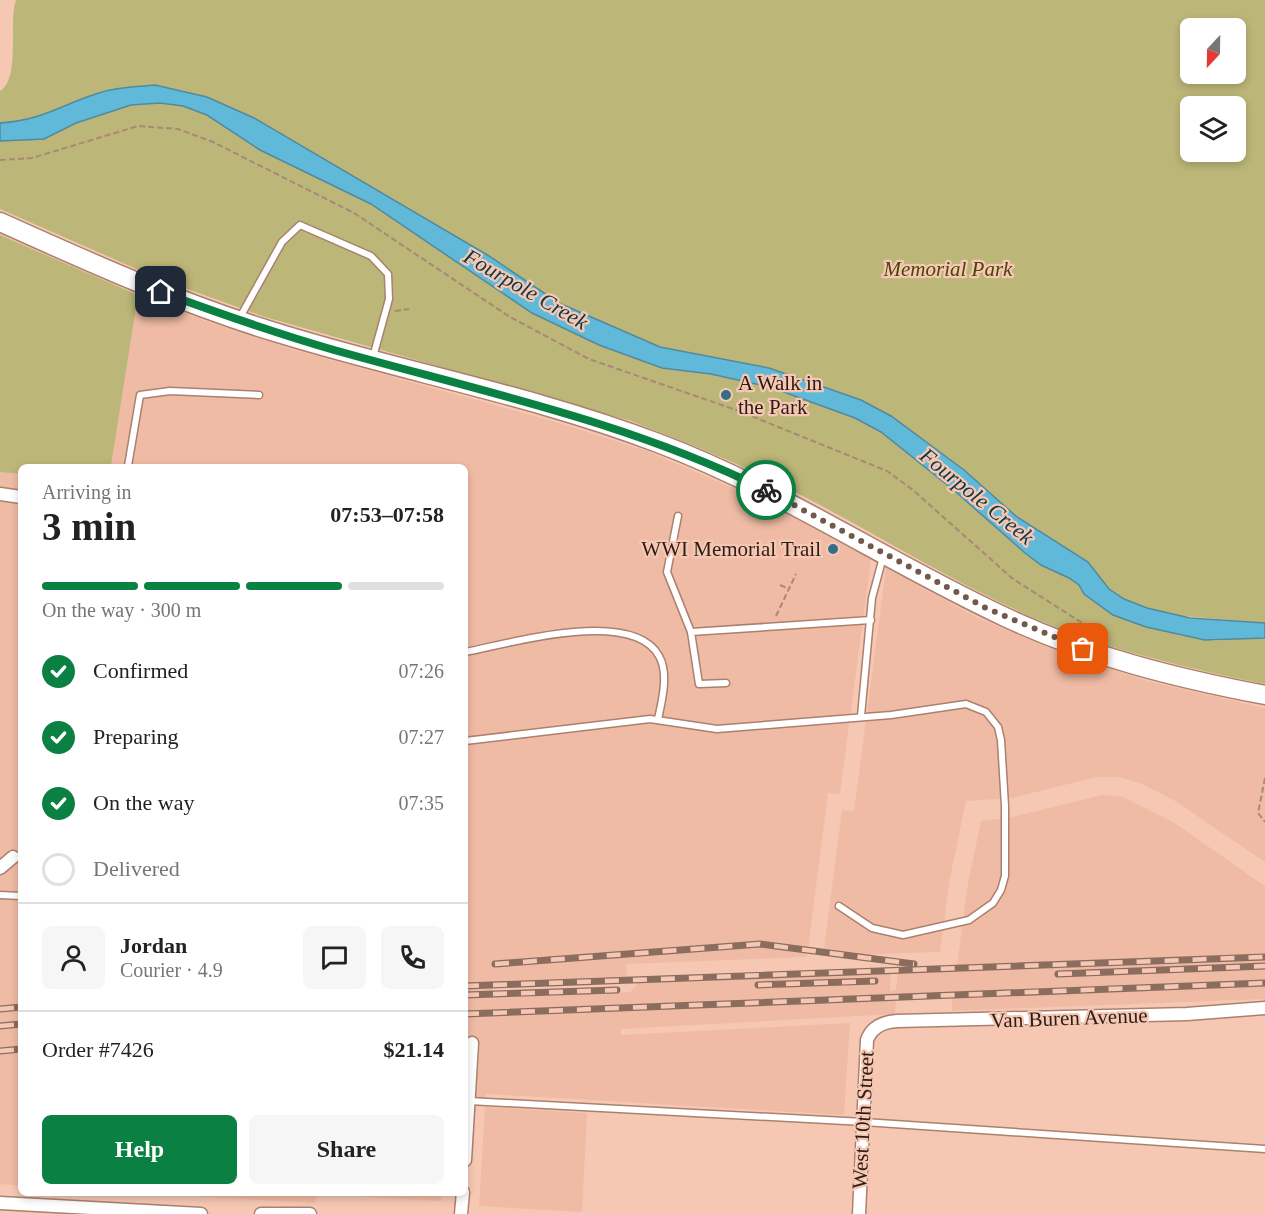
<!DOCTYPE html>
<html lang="en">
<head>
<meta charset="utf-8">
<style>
  :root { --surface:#fff; --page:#f6f6f6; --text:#222; --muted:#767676; --line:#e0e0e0; --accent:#0b8043 }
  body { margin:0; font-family:Georgia,serif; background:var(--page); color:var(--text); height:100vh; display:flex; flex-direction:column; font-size:22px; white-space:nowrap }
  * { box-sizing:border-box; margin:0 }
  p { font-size:20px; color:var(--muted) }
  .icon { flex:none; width:33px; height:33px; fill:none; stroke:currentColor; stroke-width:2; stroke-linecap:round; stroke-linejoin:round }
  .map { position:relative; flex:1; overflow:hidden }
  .details { position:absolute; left:18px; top:464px; width:450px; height:732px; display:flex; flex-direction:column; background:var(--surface); border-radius:9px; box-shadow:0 3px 9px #0003 }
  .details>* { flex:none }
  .needle { width:39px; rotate:202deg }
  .controls { position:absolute; left:1180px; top:18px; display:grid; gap:12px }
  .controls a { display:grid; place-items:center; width:66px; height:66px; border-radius:9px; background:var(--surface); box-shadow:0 3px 9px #0003; font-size:30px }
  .pin { position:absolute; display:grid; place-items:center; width:51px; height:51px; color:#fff; margin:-26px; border-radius:12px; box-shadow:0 3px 9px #0006 }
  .courier { position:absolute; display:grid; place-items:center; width:60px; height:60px; margin:-30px; border:4px solid #0b8043; border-radius:50%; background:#fff; color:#222; box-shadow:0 2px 8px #0007 }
  .head em { font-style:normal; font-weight:700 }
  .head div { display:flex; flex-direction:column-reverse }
  .head { display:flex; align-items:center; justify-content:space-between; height:102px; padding:0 24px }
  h1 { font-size:39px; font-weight:700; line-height:45px }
  .bar { display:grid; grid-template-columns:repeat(4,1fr); gap:9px 6px; align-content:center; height:72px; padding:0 24px }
  .bar i { height:8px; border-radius:4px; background:var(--line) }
  .bar .current { background:var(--accent) }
  .bar p { grid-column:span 4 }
  .line { display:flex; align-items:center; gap:15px; padding:0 24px; border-top:2px solid var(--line) }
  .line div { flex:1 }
  .round { display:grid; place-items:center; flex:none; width:63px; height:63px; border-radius:9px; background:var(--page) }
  ol { padding:0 24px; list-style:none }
  li { display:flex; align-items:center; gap:18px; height:66px }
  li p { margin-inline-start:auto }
  li .icon { padding:6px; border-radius:50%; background:var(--accent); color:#fff; stroke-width:4 }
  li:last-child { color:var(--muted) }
  li i { width:33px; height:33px; border:3px solid var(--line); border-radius:50% }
  .cta { display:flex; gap:12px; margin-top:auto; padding:12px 24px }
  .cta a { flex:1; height:69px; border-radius:9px; background:var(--accent); color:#fff; font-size:24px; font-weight:700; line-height:69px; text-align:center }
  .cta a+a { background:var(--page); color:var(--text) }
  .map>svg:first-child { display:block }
  .built { fill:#f0bba4 }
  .green { fill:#bcb678; fill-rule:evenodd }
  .water { fill:#61b9d9; stroke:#518a9e; stroke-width:1.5 }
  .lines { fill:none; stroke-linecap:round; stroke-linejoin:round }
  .lane-casing { stroke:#ab806e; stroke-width:9 }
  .street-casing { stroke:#ab806e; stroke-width:15 }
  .secondary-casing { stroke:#ab806e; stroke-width:21 }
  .path { stroke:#aa8777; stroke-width:2; stroke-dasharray:6 3; stroke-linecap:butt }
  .lane { stroke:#fff; stroke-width:6 }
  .street { stroke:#fff; stroke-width:12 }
  .secondary { stroke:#fff; stroke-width:18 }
  .rail-casing { stroke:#8b6d5f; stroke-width:7 }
  .rail { stroke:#f6c8b4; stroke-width:4.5; stroke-dasharray:14; stroke-linecap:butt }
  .done { stroke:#73584c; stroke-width:6; stroke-dasharray:0 10.8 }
  .route { stroke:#0b8043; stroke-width:8 }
  .poi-dot { fill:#327086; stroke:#f6c8b4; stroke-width:2 }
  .labels { text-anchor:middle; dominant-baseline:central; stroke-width:4.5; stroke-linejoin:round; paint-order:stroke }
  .park-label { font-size:21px; font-style:italic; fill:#4a4509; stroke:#f6c8b4 }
  .poi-label { font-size:21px; fill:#2d1c14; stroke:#f6c8b4; text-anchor:start }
  .street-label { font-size:21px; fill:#2d1c14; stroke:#f6c8b4 }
  .water-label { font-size:22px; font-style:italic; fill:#0e3745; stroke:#f6c8b4 }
</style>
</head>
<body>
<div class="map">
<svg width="1265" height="1214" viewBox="0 0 1265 1214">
  <rect width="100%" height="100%" fill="#f6c8b4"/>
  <g class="built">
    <polygon points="138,295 208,322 291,349 556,422 647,451 756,498 871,559 840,794 828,793 807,957 626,964 627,978 492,984 492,998 630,992 644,978 891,968 890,991 896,990 898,968 957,965 968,883 981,821 1012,817 1102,795 1123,797 1173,822 1265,886 1265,999 952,1011 952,998 896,1001 895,1014 621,1029 621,1035 850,1023 844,1115 486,1094 485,1099 465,1098 465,466 111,466"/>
    <polygon points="0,472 21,474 21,1186 0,1184"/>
    <polygon points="886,568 974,616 1061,653 1151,682 1265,708 1265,862 1175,801 1142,784 1119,777 1097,777 1012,798 966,801 950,878 940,952 823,956 842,810 854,811"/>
    <polygon points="485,1107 587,1113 582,1212 479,1206"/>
    <polygon points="137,1193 441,1193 441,1201 317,1194 315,1203"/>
  </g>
  <g class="green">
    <path d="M16 0H1265V623L1184 616 1178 635 1215 641 1265 636V684C1186 668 1109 650 1034 618 947 580 866 527 781 485 732 461 682 440 631 421L265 317 157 278 0 209V132L80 113 166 98 208 106 439 227 254 118 207 97 180 90 155 86 99 93 48 115 27 121 0 123V91C21 78 8 23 16 0ZM1191 28H1236V74H1191ZM1191 106H1236V152H1191Z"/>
    <polygon points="0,235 138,295 111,466 21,466 21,474 0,472"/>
  </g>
  <path class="water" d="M155 85 207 97 254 118 489 256 559 303 660 347 769 368 861 400 891 416 964 470 1017 517 1088 562 1109 589 1124 599 1147 608 1190 618 1265 623V638L1205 640 1146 627 1113 615 1084 594 1079 585 1069 578 1041 565 1025 553 956 492 881 432 855 418 770 387 711 374 662 368 599 345 532 313 371 204 260 150 207 115 183 106 160 103 131 105 76 123 44 139 0 141V123C44 120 60 105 99 93 116 87 137 87 155 85Z"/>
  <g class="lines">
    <g class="lane-casing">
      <g id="lane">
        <polyline points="239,319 282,242 300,225 371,256 388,274 389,299 373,357"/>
        <polyline points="128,466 140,395 170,391 259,395"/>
        <polyline points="678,516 667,572 691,632"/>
        <path d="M465 652C508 644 632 607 659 656 669 673 662 701 658 719"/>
        <polyline points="726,683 699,684 691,632 871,620"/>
        <polyline points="861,716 872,598 883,557"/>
        <polyline points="465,741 650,719 717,729 891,715 966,704 986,712 998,727 1001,740 1005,806 1005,876 1001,890 993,903 969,920 903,935 872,928 839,906"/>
        <polyline points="0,895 21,896"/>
        <polyline points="469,1101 864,1122 1265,1149"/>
      </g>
    </g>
    <g class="street-casing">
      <g id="street">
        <polyline points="0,494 21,497"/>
        <polyline points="0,868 13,857"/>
        <polyline points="465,1160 472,1043"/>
        <polyline points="0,1203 201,1214"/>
        <polyline points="261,1214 310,1214"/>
        <polyline points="461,1214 463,1192"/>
        <path d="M859 1214 867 1040C872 1026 884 1022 897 1021L1187 1014 1265 1008"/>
      </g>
    </g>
    <g class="secondary-casing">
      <path id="secondary" d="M0 222C91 263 182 304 278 333 404 372 535 396 658 443 780 489 887 562 1005 617 1088 656 1175 678 1265 695"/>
    </g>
    <g class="path">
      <polyline points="0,160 32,158 138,126 178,129 213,142 354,213 510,317 589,359 739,411 887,471 913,490 1013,579 1106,638"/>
      <polyline points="395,311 409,309"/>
      <polyline points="780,585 789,589"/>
      <polyline points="776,616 796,574"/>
      <polyline points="1265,778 1258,813 1265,822"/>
    </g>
    <use href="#lane" class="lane"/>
    <use href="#street" class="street"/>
    <use href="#secondary" class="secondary"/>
    <g class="rail-casing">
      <g id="rail">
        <polyline points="495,964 760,944 914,964"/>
        <polyline points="1058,974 1265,966"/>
        <polyline points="758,985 875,981"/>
        <polyline points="465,986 1265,957"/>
        <polyline points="465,995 617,990"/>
        <polyline points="0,1009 21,1007"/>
        <polyline points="465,1014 1265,983"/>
        <polyline points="0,1026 21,1024"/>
        <polyline points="0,1051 21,1049"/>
      </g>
    </g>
    <use href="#rail" class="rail"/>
  </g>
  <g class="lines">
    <polyline class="done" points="766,490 986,608 1083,649"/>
    <path class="route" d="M161 292C218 313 275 333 334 350 480 391 629 422 766 490"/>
  </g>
  <g class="poi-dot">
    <circle cx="726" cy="395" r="6"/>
    <circle cx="833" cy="549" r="6"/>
  </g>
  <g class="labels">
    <g class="park-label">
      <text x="948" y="269">Memorial Park</text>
    </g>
    <g class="poi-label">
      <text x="738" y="383">A Walk in<tspan x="738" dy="24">the Park</tspan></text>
      <text x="821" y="549" text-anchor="end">WWI Memorial Trail</text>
    </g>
    <g class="street-label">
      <text transform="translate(1069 1018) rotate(-2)">Van Buren Avenue</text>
      <text transform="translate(863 1120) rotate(-87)">West 10th Street</text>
    </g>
    <g class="water-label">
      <text transform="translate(526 289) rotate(30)">Fourpole Creek</text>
      <text transform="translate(977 496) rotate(39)">Fourpole Creek</text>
    </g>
  </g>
</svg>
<div class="controls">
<a><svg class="needle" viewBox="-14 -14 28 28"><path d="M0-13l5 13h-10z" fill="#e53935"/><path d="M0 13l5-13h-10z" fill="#767676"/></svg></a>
<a><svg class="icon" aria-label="layers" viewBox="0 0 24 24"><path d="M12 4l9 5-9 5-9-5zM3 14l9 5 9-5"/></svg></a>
</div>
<div class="pin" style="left:1083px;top:649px;background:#ea580c"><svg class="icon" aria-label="bag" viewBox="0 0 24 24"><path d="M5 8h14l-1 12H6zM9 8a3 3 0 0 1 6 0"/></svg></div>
<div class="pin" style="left:161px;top:292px;background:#1f2937"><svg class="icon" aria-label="home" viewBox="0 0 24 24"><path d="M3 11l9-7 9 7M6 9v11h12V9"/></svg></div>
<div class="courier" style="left:766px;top:490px"><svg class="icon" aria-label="bike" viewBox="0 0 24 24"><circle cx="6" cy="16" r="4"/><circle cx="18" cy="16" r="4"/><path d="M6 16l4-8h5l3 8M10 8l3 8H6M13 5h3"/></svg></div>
<section class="details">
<div class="head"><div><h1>3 min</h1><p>Arriving in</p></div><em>07:53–07:58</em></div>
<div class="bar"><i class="current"></i><i class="current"></i><i class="current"></i><i></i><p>On the way · 300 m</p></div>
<ol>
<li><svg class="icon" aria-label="check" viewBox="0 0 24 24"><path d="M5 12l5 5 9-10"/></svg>Confirmed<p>07:26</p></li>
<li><svg class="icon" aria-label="check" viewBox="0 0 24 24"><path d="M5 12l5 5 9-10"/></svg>Preparing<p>07:27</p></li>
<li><svg class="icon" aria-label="check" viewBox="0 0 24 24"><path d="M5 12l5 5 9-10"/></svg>On the way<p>07:35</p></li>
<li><i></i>Delivered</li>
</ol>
<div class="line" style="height:108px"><a class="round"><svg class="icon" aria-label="person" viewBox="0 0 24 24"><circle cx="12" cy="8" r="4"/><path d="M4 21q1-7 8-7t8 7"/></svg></a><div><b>Jordan</b><p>Courier · 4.9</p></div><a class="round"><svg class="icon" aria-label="chat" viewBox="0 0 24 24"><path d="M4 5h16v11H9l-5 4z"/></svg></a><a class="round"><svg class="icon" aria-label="phone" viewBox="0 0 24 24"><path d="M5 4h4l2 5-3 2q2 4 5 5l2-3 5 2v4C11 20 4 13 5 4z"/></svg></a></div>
<div class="line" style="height:78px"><div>Order #7426</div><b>$21.14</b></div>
<div class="cta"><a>Help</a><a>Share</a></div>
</section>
</div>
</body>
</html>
